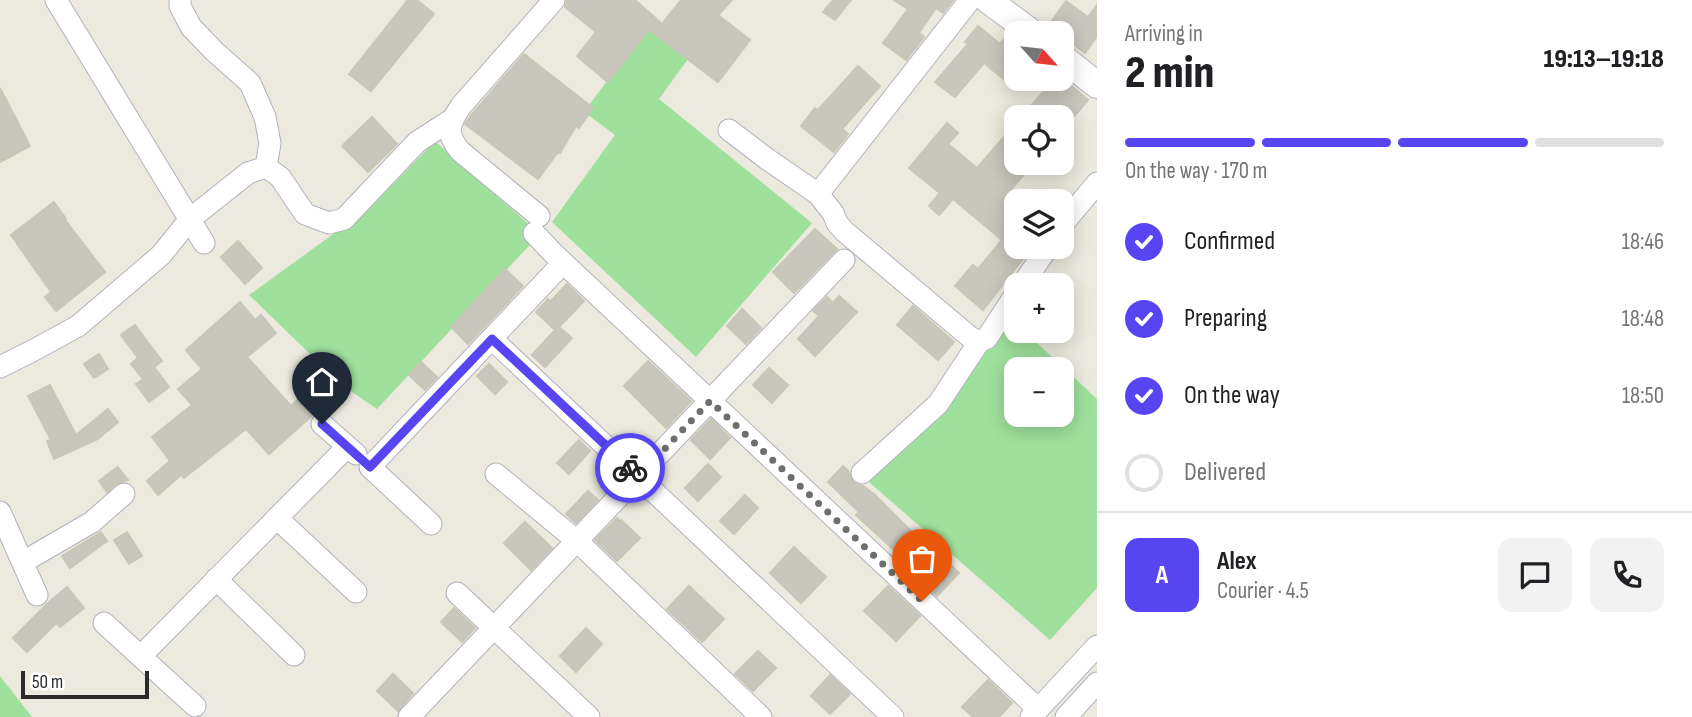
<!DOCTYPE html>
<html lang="en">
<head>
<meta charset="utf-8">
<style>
  :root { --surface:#fff; --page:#f2f2f2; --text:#202124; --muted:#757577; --line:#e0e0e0; --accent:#5845f2 }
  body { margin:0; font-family:"Sofia Sans Condensed",sans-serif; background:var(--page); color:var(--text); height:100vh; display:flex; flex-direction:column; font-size:26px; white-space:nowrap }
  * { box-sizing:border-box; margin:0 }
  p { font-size:23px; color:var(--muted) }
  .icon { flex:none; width:38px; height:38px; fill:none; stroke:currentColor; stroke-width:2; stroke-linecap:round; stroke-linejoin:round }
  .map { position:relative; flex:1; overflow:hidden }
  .panel { display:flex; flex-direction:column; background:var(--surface); width:595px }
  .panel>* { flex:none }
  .needle { width:46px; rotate:117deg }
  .tools { position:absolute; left:1004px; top:21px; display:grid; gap:14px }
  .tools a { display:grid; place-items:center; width:70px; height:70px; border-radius:14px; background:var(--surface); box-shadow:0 4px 18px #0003; font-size:35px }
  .scale { position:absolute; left:21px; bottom:18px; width:128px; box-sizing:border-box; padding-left:7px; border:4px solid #2b2b2b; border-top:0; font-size:19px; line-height:24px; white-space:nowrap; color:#2b2b2b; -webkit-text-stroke:5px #fff; paint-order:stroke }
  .pin { position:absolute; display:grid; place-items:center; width:60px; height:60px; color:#fff; margin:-72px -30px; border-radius:50% 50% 50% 0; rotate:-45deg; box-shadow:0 0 7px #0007 }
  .pin .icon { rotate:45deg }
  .courier { position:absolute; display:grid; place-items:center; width:70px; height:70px; margin:-35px; border:5px solid #5845f2; border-radius:50%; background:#fff; color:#222; box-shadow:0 2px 9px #0007 }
  .head em { font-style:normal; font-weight:800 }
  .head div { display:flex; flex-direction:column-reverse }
  .head { display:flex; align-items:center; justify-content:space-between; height:119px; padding:0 28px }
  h1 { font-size:46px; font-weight:800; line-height:52px }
  .bar { display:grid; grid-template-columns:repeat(4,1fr); gap:10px 7px; align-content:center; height:84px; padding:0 28px }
  .bar i { height:9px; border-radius:5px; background:var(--line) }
  .bar .current { background:var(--accent) }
  .bar p { grid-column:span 4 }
  .line { display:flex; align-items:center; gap:18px; padding:0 28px; border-top:2px solid var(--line) }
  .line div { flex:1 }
  .round { display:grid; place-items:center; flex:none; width:74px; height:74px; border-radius:14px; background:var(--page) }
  ol { padding:0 28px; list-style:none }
  li { display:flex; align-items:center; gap:21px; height:77px }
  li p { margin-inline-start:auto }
  li .icon { padding:7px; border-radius:50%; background:var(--accent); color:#fff; stroke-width:4 }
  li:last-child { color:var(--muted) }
  li i { width:38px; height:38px; border:4px solid var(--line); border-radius:50% }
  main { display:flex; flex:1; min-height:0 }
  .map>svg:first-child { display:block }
  .green { fill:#9fe09c; fill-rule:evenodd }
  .building { fill:#c8c6bd; stroke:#c7c6b7; stroke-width:2 }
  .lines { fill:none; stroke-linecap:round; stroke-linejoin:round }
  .minor-casing { stroke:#b2b1be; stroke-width:23 }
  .tertiary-casing { stroke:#b2b1be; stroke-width:28 }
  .minor { stroke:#fff; stroke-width:21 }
  .tertiary { stroke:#fff; stroke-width:26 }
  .done { stroke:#6f6e6a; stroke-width:7; stroke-dasharray:0 12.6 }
  .route { stroke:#5845f2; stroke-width:9 }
</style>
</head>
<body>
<main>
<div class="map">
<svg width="1097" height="717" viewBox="0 0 1097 717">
  <rect width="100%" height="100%" fill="#eceade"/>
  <g class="green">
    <polygon points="650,23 691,55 659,99 812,223 696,357 552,222 615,135 584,112"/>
    <polygon points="435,141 540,234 377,409 343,386 249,295 372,206"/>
    <path d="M1011 318 1017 323V331H1024L1097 399V588L1050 640 869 482 943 410ZM1017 369H1062V415H1017Z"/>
    <polygon points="0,676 32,717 0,717"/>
  </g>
  <g class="building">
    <polygon points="408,0 417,0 434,14 371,91 349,74"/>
    <polygon points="567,0 635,0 662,24 681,0 732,0 718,15 750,40 718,82 649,30 608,82 577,56 596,32 565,7"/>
    <polygon points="833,0 851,0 835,20 823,12"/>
    <polygon points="894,0 953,0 943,13 936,8 919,33 924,37 906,60 883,43 908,9"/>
    <polygon points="1066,1 1088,17 1097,5 1097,36 1085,53 1065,38 1063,40 1062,39 1062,33 1054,33 1047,28"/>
    <polygon points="978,26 1000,44 1008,34 1017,41 1017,67 1006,81 984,63 955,97 935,82 968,44 965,42"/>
    <polygon points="524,54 593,108 579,128 576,126 560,153 558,152 538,179 465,124 472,114"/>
    <polygon points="858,66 880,86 842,129 848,134 834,152 801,126 815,108 818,110"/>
    <polygon points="1055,79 1063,79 1088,100 1062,130 1062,117 1021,117"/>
    <polygon points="0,88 30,146 0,162"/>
    <polygon points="372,117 397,144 368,172 342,146"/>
    <polygon points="1017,122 1017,163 1034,163 1007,194 1017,202 1017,247 1032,247 983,310 955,286 973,265 978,269 1002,240 953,199 939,215 929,206 940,193 909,168 947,123 958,133 948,144 977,168"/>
    <polygon points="54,202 66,219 65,220 105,272 56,311 45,297 51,292 11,235"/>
    <polygon points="815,229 837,249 794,293 773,272"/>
    <polygon points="238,241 262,268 245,284 221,257"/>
    <polygon points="505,269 523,286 468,344 451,327"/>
    <polygon points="567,284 584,301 559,327 572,338 545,367 532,355 555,330 536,312 548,299 550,302"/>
    <polygon points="839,296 857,312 815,356 798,339 819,316 813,311 827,297 833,303"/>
    <polygon points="240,302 255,320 261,315 276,333 247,357 291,406 310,388 325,404 269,454 246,429 184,478 181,475 158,495 147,481 170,461 152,437 192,405 178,389 202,369 186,350"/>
    <polygon points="913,306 954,342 938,360 897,325"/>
    <polygon points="742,309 761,328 746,344 727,326"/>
    <polygon points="135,325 162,361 154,367 169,387 149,402 136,384 143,379 131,364 138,358 121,335"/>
    <polygon points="99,354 108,369 94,378 84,364"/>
    <polygon points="648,361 691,401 666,428 624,386"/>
    <polygon points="421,362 437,377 425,390 409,375"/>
    <polygon points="489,364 507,382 495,394 477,376"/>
    <polygon points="769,368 788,385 772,403 753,385"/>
    <polygon points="50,385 76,435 108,409 118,422 98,439 54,459 47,441 51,440 28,396"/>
    <polygon points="711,419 730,438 710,459 691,440"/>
    <polygon points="579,440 590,451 569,474 557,463"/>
    <polygon points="708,464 721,477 698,501 685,488"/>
    <polygon points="843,466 849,472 853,482 857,485 863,486 875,495 924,544 926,541 959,573 937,596 922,581 924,579 907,562 856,515 859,512 828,482"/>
    <polygon points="118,467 128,480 116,484 107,492 99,481"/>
    <polygon points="588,491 598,500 576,523 566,514"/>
    <polygon points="745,495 758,508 734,534 720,521"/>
    <polygon points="617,518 620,521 621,520 640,538 617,561 595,540"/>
    <polygon points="525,522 552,548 531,570 504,543"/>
    <polygon points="101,532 107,541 70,568 62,556"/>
    <polygon points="127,532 142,556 129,564 114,540"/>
    <polygon points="794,547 826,577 801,603 770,573"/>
    <polygon points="689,586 724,619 702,642 667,609"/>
    <polygon points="888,586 920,616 896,641 864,611"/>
    <polygon points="67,587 84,608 60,627 56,623 27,652 13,638 48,603"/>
    <polygon points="454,608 475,628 462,642 441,622"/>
    <polygon points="586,628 602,644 576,672 560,656"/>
    <polygon points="758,651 776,668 753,691 735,674"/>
    <polygon points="393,674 413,693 398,711 377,691"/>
    <polygon points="830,675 850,694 830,714 811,696"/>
    <polygon points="988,680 1012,703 999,717 973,717 962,707"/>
  </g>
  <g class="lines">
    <g class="minor-casing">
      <g id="minor">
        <polyline points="56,0 204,243"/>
        <polyline points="180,0 180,6 191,27 214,51 250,83 265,117 270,143 266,167"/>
        <polyline points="729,130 767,159 818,194 833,213 837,223 844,231 970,337 979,342 987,338 1017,292"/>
        <polyline points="818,194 970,0"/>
        <path d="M539 216 460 151C445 133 449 124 461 106L554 0"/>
        <polyline points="1062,225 1097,183"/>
        <polyline points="534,233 554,254 1038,709"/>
        <polyline points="1022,285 1048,247"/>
        <polyline points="492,339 893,717"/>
        <polyline points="0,367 34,350 78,326 161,255 190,219 248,173 266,167 280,177 305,214 329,223 344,219 417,142 451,120"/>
        <polyline points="322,424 356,454"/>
        <polyline points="862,473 938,404 979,342"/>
        <polyline points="496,474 577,541 761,717"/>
        <polyline points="0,512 37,595"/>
        <polyline points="277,518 356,592"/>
        <polyline points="431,524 370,467 563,263"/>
        <polyline points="23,562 92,522 124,494"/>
        <polyline points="216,579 294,655"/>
        <polyline points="457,593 589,717"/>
        <polyline points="104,623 195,706"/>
        <polyline points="141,656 347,447"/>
        <polyline points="409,717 844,260"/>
        <polyline points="1031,717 1097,646"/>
        <polyline points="1066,717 1097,683"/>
      </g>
    </g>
    <g class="tertiary-casing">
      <g id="tertiary">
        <polyline points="988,0 1032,33"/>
        <polyline points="1062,57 1097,85"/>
      </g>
    </g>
    <use href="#minor" class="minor"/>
    <use href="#tertiary" class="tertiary"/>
  </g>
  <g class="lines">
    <polyline class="done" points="630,468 639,476 710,401 922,601"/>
    <polyline class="route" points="322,424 370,467 492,339 630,468"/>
  </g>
</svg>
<div class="tools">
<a><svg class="needle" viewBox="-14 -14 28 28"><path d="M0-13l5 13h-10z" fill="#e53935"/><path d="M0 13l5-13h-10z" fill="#757577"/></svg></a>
<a><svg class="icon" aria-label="locate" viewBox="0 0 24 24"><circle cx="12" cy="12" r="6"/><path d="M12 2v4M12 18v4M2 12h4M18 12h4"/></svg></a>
<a><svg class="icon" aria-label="layers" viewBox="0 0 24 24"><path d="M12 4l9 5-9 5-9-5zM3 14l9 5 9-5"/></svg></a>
<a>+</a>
<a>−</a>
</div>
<div class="scale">50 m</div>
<div class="pin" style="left:922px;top:601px;background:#ea580c"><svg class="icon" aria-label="bag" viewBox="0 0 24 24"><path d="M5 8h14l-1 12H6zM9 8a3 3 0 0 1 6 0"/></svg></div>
<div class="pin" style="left:322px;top:424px;background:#1f2937"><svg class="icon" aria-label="home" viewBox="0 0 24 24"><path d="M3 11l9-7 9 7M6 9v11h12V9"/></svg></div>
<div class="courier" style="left:630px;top:468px"><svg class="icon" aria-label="bike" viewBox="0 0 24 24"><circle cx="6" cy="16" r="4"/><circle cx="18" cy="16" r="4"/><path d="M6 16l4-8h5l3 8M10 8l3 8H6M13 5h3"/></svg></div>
</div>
<section class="panel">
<div class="head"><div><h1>2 min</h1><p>Arriving in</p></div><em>19:13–19:18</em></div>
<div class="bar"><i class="current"></i><i class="current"></i><i class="current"></i><i></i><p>On the way · 170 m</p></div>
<ol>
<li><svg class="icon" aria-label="check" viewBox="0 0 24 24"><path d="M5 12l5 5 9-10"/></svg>Confirmed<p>18:46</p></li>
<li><svg class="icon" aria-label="check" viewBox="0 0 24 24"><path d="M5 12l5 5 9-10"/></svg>Preparing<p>18:48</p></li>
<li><svg class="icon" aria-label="check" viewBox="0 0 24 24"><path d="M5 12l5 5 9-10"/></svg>On the way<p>18:50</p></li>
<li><i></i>Delivered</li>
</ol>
<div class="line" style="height:126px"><b class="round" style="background:var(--accent);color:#fff">A</b><div><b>Alex</b><p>Courier · 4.5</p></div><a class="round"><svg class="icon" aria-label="chat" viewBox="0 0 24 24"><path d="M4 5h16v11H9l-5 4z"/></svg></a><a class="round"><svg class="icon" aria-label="phone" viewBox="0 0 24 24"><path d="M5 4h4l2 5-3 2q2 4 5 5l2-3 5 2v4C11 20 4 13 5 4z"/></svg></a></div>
</section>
</main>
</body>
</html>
